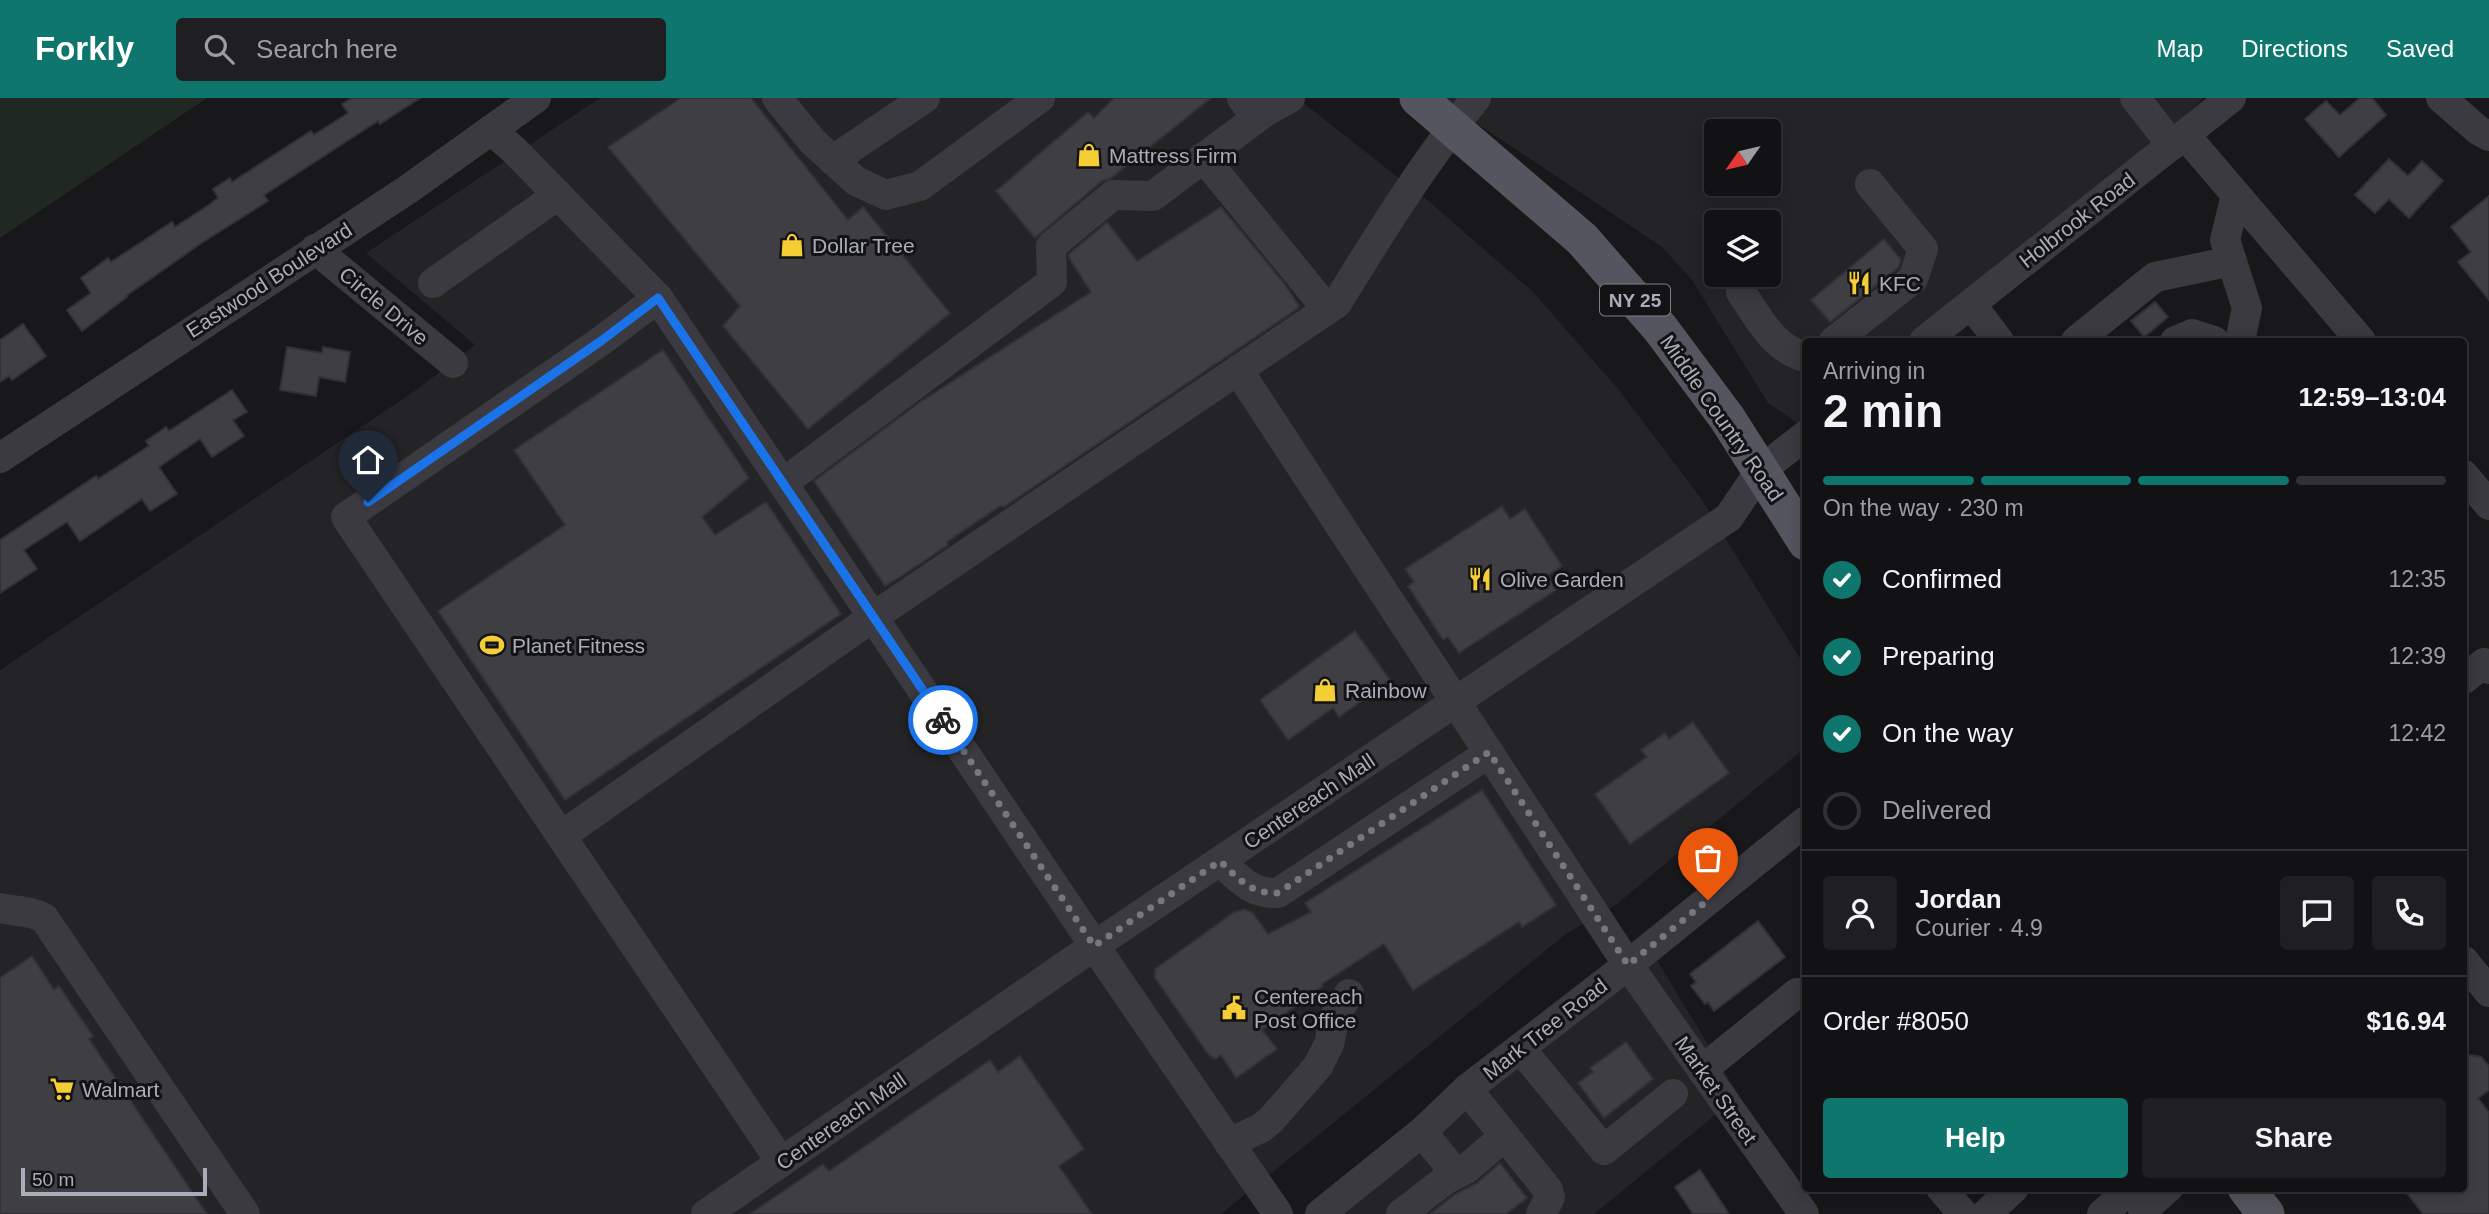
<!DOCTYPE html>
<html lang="en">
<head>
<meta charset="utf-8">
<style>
  :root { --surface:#121113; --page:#1f1f21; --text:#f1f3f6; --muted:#9c9da0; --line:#313133; --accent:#0f766e }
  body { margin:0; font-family:Arial,sans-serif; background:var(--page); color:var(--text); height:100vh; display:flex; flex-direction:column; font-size:26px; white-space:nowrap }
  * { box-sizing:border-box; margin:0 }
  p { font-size:23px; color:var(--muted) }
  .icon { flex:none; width:38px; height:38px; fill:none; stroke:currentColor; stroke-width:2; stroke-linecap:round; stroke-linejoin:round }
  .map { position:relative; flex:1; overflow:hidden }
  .drawer { position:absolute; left:1802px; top:240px; width:665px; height:854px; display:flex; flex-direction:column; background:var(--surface); border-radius:7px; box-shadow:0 4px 18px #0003,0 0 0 2px var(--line) }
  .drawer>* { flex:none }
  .needle { width:46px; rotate:236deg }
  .tools { position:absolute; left:1704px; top:21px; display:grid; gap:14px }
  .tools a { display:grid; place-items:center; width:77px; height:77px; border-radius:7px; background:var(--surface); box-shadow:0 4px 18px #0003,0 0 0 2px var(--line); font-size:35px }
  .scale { position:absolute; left:21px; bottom:18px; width:186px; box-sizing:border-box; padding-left:7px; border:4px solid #a9acb9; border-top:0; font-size:19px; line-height:24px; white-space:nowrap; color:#a9acb9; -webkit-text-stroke:5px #131214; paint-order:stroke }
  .pin { position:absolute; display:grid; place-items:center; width:60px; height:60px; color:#fff; margin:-72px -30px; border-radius:50% 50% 50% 0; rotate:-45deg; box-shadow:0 0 7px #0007 }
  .pin .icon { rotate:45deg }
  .courier { position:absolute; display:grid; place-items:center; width:70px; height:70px; margin:-35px; border:5px solid #1a73e8; border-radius:50%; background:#fff; color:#222; box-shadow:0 2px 9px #0007 }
  .headline em { font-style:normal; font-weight:700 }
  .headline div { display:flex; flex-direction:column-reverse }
  .headline { display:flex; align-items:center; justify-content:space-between; height:119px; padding:0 21px }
  h1 { font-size:46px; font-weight:700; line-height:52px }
  .bar { display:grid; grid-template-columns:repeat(4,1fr); gap:10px 7px; align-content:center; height:84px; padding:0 21px }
  .bar i { height:9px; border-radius:5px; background:var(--line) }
  .bar .on { background:var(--accent) }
  .bar p { grid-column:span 4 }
  .line { display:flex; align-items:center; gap:18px; padding:0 21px; border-top:2px solid var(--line) }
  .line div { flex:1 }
  .round { display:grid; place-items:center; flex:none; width:74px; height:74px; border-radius:7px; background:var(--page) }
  ol { padding:0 21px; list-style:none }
  li { display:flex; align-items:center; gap:21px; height:77px }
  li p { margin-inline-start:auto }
  li .icon { padding:7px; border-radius:50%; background:var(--accent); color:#fff; stroke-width:4 }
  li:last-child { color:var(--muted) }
  li i { width:38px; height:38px; border:4px solid var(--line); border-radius:50% }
  .primary-button { display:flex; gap:14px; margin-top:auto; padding:14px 21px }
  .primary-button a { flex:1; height:80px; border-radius:7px; background:var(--accent); color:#fff; font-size:28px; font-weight:700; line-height:80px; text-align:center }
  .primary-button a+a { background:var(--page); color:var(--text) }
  header { display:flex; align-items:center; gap:42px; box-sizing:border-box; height:98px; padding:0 35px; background:var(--accent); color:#fff }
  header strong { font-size:33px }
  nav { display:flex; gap:38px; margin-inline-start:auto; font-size:24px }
  .search { width:490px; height:63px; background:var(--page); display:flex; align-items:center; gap:18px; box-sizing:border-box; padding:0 24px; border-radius:7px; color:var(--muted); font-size:26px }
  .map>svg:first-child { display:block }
  .built { fill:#242326; fill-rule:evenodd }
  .green { fill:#1f2821 }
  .building { fill:#3f3f43; stroke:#323135; stroke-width:2 }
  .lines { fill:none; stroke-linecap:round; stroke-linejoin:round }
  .minor { stroke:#3a3a40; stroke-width:30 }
  .major { stroke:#54555e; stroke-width:37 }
  .done { stroke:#767881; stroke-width:7; stroke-dasharray:0 12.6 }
  .route { stroke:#1a73e8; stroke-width:9 }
  .labels { text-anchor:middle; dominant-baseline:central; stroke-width:6; stroke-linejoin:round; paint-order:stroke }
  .shield { fill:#131214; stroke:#7c7e88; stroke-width:2 }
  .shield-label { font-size:19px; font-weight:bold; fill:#a9acb9 }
  .poi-label { font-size:21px; fill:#a9acb9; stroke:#131214; text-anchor:start }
  .street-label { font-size:21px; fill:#a9acb9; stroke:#131214 }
</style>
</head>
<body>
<header>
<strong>Forkly</strong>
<div class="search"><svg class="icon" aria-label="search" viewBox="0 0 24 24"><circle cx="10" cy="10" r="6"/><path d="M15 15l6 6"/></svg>Search here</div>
<nav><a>Map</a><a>Directions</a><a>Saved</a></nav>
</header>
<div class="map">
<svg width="2489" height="1116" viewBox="0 0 2489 1116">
  <rect width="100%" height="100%" fill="#181719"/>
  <g class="built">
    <polygon points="600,0 1297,0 1432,106 1533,194 1619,292 1700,399 1806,570 1806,649 1617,806 1566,836 1221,1116 0,1116 0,572 416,292 475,247 366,155"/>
    <path d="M1439 0H2204L2079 120 1924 243H1806V331L1768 305 1692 182 1662 149ZM1717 33H1769V86H1717ZM1717 124H1769V177H1717Z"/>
    <polygon points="1649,849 1741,1001 1714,1018 1594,1116 1320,1116"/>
  </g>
  <polygon class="green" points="0,0 207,0 0,140"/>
  <g class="building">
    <polygon points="352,0 420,0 380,26 378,23 264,97 268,103 203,144 126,198 127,199 82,233 67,212 91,195 81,180 108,160 111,164 172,124 175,129 209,107 218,100 213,91 230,80 232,84 311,33 314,37 348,15 342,6"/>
    <polygon points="681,0 751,0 848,122 863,109 950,215 808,331 723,228 740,208 608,49"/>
    <polygon points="1114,0 1211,0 1110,81 1102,83 1035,140 996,93 1088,14 1094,20"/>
    <polygon points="2360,0 2372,0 2386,17 2339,59 2305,21 2326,3 2340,17"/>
    <polygon points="2389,61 2408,78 2422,63 2443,83 2409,120 2389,101 2375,115 2355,97"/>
    <polygon points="2489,98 2489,202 2458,164 2471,154 2451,129"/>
    <polygon points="1221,109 1284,185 1299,208 1297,211 1004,409 1000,408 947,444 948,447 900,479 885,488 814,383 920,304 1091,194 1069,160 1069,156 1107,124 1137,163"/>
    <polygon points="1884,141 1901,162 1898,170 1830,224 1811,202"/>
    <polygon points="2155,204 2168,219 2144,239 2131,223"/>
    <polygon points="23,226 46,258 12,282 9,278 0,284 0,242"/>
    <polygon points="287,249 322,255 323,249 350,254 345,284 319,279 316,298 280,292"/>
    <polygon points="663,252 749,380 702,419 715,437 766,404 841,516 565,702 438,513 565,427 514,352"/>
    <polygon points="232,292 247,314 233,322 244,338 212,359 200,341 159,369 177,396 150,413 142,401 80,443 67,424 24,452 37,471 0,495 0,442 96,378 98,381 149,348 146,343 166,329 169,333"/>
    <polygon points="1502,408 1510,421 1525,411 1562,468 1547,478 1556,492 1459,555 1448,539 1443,542 1408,488 1414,484 1405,471"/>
    <polygon points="1355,533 1390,582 1339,619 1333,610 1288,642 1260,602"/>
    <polygon points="1693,624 1729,675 1630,746 1595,696 1647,659 1641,652 1665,635 1669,641"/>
    <polygon points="1482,692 1556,807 1522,829 1519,824 1413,892 1384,846 1322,886 1323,888 1262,932 1277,951 1236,980 1221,957 1215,961 1208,956 1155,880 1155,871 1233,815 1244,811 1252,814 1268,836 1311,814 1305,805"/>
    <polygon points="1758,823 1785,859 1714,913 1708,904 1705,906 1691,888 1696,884 1690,876"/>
    <polygon points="32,858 54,892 59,888 93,938 89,941 207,1116 0,1116 0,880"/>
    <polygon points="1626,944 1653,981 1604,1020 1578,985 1593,974 1590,970"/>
    <polygon points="2464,956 2481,959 2489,968 2489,992 2478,1000 2489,1015 2489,1116 2423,1116 2403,1090 2464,1090"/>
    <polygon points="1020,958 1084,1051 1059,1068 1092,1116 750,1116 823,1066 829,1073 990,962 998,974"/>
    <polygon points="1500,1065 1527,1100 1506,1116 1430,1116 1454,1097 1477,1085"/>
    <polygon points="1700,1072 1729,1116 1693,1116 1675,1089"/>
  </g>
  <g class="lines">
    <g class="minor">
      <polyline points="777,0 813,44 856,83 886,97 920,88 1040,0"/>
      <polyline points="1242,0 1256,20"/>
      <polyline points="2135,0 2172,47"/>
      <polyline points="2441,0 2478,32 2489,38"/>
      <polyline points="491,32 514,52 658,200 1102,859 1278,1116"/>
      <polyline points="2185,37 2361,243"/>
      <polyline points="1203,59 1327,211"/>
      <polyline points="833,62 925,0"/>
      <polyline points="2236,97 2225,142 2247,210 2240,243"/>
      <polyline points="315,151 453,265"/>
      <polyline points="433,185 558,97"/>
      <path d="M1741 194C1758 219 1774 252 1806 259"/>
      <polyline points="658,200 601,243 346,419 781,1064"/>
      <polyline points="1971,206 1999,243"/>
      <polyline points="1834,243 1913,181 1923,151 1870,86"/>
      <polyline points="1924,243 2231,0"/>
      <polyline points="2076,243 2155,179 2232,163"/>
      <polyline points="2175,243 2192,236 2214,243"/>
      <polyline points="1238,272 1628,867 1804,1116"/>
      <polyline points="0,360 407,92 536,0"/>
      <polyline points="2464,377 2489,407"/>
      <polyline points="783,385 1052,184 1051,148 1113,97 1153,98 1266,13 1290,0"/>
      <polyline points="2464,581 2484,565 2489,571"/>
      <path d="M561 738 873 519 1337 205C1380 135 1424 64 1476 0"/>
      <path d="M1220 763C1239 781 1251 796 1278 795L1489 655"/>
      <path d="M0 810C16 814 29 812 44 820L245 1116"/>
      <polyline points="2464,863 2489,894"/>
      <polyline points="1520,950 1604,1052 1673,996"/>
      <polyline points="1702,972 1797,895"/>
      <polyline points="1467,991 1548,1092 1550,1099 1541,1116"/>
      <polyline points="1422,1034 1453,1072 1445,1082 1466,1071 1505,1038"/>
      <polyline points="1229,1045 1261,1030 1271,1022 1318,968 1329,946 1335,918 1349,896"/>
      <polyline points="1941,1090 1963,1116"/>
      <polyline points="706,1116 1094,848 1729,419 1760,373 1806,337"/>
      <polyline points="1320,1116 1422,1034 1467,991 1628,867 1806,723"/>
      <polyline points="1401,1116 1445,1082"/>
      <polyline points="1986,1116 2014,1090"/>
      <polyline points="2102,1116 2128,1093"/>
      <polyline points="2147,1116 2143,1112 2168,1090"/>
    </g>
    <g class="major">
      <polyline points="1418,0 1582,141 1660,230 1727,320 1806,444"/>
      <polyline points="2246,1090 2266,1116"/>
    </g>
  </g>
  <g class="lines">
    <path class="done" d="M943 622 1094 848 1220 763C1239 781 1251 796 1278 795L1489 654 1628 867 1708 802"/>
    <polyline class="route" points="368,404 601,243 658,200 943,622"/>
  </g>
  <defs>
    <g id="shop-bare" transform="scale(1.89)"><path d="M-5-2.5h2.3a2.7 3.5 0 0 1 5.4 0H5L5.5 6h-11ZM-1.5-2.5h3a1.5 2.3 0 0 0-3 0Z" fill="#f5cd34" stroke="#131214" stroke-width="2.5" paint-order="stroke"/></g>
    <g id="restaurant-bare" transform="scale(1.89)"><path d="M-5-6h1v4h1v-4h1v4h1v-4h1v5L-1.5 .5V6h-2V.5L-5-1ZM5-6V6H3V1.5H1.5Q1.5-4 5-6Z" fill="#f5cd34" stroke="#131214" stroke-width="2.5" paint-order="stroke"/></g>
    <g id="stadium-bare" transform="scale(1.89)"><path d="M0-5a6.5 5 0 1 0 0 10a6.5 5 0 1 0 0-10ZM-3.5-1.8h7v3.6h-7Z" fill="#f5cd34" stroke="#131214" stroke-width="2.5" paint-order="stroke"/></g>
    <g id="civic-bare" transform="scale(1.89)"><path d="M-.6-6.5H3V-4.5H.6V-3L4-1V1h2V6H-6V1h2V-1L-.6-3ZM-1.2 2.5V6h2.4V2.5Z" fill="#f5cd34" stroke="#131214" stroke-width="2.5" paint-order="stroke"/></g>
    <g id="supermarket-bare" transform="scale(1.89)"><path d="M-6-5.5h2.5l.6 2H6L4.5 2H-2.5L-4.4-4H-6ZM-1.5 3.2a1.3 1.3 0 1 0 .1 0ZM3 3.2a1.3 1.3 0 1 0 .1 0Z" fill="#f5cd34" stroke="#131214" stroke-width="2.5" paint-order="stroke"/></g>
  </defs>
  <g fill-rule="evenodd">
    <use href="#shop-bare" x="1089" y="57"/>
    <use href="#shop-bare" x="792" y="147"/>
    <use href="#restaurant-bare" x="1859" y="185"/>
    <use href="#restaurant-bare" x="1480" y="481"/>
    <use href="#stadium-bare" x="492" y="547"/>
    <use href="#shop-bare" x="1325" y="592"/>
    <use href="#civic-bare" x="1234" y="910"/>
    <use href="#supermarket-bare" x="62" y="991"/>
  </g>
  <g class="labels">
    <rect class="shield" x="1600" y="186.5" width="70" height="31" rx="5"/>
    <g class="shield-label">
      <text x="1635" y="202">NY 25</text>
    </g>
    <g class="poi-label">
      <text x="1109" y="57">Mattress Firm</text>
      <text x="812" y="147">Dollar Tree</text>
      <text x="1879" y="185">KFC</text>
      <text x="1500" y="481">Olive Garden</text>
      <text x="512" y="547">Planet Fitness</text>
      <text x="1345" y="592">Rainbow</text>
      <text x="1254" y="898">Centereach<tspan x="1254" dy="24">Post Office</tspan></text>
      <text x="82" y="991">Walmart</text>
    </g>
    <g class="street-label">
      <text transform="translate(2077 122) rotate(-38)">Holbrook Road</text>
      <text transform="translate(269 182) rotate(-33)">Eastwood Boulevard</text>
      <text transform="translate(384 208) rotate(40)">Circle Drive</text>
      <text transform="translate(1722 320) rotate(55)">Middle Country Road</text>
      <text transform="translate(1309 703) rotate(-34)">Centereach Mall</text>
      <text transform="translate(1545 931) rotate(-38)">Mark Tree Road</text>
      <text transform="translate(1716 992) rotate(55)">Market Street</text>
      <text transform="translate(841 1023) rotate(-35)">Centereach Mall</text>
    </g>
  </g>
</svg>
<div class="tools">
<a><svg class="needle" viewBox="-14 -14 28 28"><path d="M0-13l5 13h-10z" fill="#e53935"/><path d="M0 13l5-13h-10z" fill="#9c9da0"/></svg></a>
<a><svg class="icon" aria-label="layers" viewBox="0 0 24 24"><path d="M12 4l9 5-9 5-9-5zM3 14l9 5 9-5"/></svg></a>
</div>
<div class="scale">50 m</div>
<div class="pin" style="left:1708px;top:802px;background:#ea580c"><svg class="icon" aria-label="bag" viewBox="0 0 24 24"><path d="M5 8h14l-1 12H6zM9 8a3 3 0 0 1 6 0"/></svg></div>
<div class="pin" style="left:368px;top:404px;background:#1f2937"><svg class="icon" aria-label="home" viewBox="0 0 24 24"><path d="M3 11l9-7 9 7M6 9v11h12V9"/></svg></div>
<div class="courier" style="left:943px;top:622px"><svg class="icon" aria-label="bike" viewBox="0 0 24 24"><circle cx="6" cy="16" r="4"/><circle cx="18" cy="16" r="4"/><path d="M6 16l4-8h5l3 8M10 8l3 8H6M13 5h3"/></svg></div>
<section class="drawer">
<div class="headline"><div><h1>2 min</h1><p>Arriving in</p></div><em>12:59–13:04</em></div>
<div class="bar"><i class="on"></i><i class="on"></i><i class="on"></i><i></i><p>On the way · 230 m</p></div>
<ol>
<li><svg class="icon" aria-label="check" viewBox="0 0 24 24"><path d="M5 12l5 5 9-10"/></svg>Confirmed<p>12:35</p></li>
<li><svg class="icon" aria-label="check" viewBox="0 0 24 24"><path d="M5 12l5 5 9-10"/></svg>Preparing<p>12:39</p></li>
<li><svg class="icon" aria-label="check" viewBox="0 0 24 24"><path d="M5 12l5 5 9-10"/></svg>On the way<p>12:42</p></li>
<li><i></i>Delivered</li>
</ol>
<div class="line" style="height:126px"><a class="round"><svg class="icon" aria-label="person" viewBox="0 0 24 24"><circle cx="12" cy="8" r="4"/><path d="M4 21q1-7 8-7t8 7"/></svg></a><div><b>Jordan</b><p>Courier · 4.9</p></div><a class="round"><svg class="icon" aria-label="chat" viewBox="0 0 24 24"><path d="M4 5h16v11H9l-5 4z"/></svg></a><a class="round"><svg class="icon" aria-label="phone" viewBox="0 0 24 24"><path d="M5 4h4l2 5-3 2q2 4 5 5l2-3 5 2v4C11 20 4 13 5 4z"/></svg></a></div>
<div class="line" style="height:91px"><div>Order #8050</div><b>$16.94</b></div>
<div class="primary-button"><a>Help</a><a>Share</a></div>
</section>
</div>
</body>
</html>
